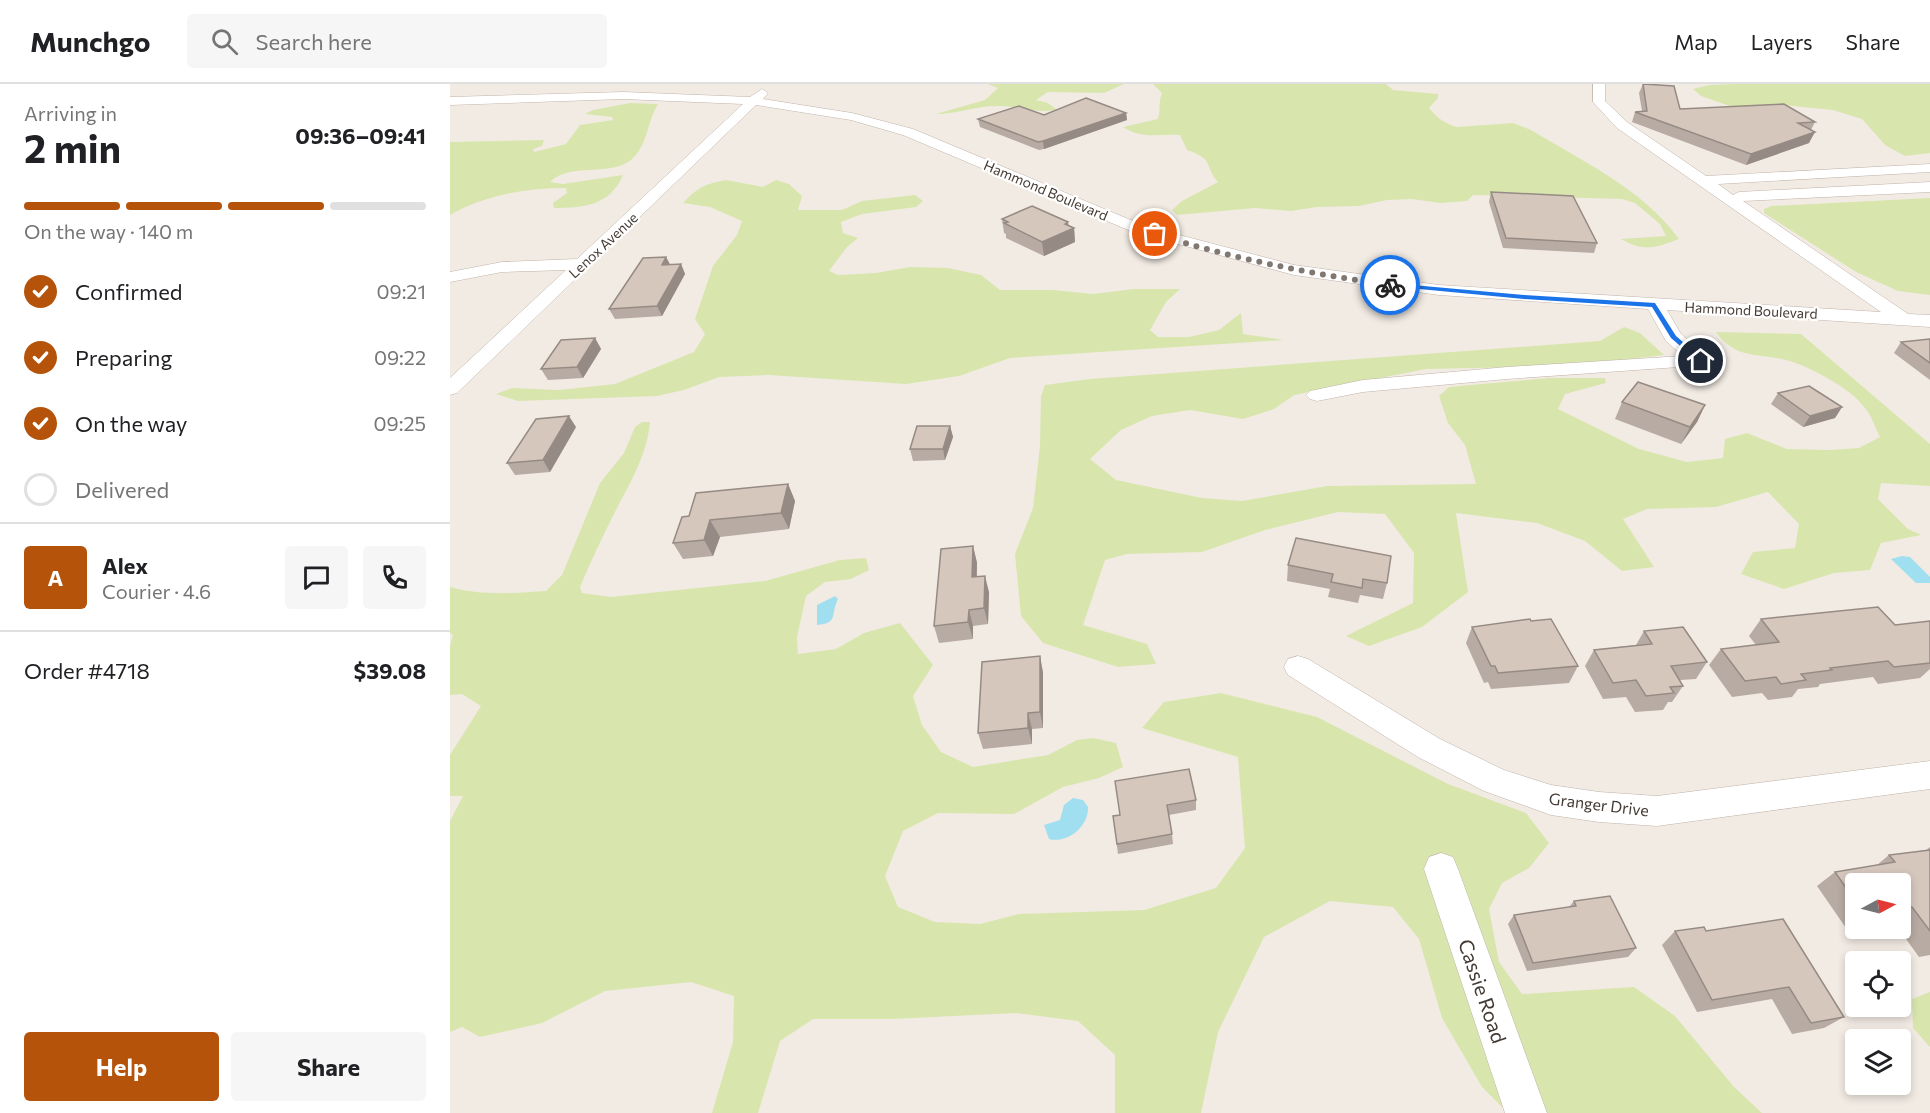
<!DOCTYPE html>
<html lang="en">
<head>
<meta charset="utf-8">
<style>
  :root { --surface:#fff; --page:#f6f6f6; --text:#202124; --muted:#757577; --line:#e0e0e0; --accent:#b45309 }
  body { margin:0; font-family:Commissioner,sans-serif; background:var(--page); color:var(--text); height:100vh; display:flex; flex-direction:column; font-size:22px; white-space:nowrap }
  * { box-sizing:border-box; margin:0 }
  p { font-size:20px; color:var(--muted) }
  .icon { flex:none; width:33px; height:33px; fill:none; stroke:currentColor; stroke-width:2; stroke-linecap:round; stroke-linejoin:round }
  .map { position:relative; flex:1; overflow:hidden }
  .drawer { display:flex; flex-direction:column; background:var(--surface); width:450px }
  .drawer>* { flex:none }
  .needle { width:39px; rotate:83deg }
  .tools { position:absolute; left:1395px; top:789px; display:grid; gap:12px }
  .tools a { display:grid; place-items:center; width:66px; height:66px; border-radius:6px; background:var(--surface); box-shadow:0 3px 9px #0003; font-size:30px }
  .pin { position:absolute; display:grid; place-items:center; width:51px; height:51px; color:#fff; margin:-26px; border:3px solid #fff; border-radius:50%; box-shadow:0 2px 6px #0007 }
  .courier { position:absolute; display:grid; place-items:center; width:60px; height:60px; margin:-30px; border:4px solid #1a73e8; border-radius:50%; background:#fff; color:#222; box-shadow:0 2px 8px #0007 }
  .head em { font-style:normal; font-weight:700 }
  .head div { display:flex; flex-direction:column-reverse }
  .head { display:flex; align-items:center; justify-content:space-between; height:102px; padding:0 24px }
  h1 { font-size:39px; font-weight:700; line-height:45px }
  .bar { display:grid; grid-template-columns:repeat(4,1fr); gap:9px 6px; align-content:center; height:72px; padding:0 24px }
  .bar i { height:8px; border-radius:4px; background:var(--line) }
  .bar .current { background:var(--accent) }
  .bar p { grid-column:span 4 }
  .line { display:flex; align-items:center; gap:15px; padding:0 24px; border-top:2px solid var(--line) }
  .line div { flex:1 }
  .round { display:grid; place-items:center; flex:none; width:63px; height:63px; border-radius:6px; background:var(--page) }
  ol { padding:0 24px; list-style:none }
  li { display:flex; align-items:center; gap:18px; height:66px }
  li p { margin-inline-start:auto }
  li .icon { padding:6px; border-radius:50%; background:var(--accent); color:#fff; stroke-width:4 }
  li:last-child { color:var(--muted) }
  li i { width:33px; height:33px; border:3px solid var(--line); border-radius:50% }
  .action { display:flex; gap:12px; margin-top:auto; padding:12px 24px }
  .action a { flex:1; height:69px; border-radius:6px; background:var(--accent); color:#fff; font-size:24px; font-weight:700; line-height:69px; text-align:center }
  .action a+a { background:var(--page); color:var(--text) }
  header { display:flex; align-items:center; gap:36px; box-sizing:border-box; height:84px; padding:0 30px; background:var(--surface); border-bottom:2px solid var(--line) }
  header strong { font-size:28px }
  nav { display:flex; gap:33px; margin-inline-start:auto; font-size:21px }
  .search { width:420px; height:54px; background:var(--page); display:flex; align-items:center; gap:15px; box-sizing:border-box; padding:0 21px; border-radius:6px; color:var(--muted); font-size:22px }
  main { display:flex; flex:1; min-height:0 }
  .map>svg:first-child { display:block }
  .green { fill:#d8e6ad }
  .water { fill:#a0dfef }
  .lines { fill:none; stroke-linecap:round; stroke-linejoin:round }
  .minor-casing { stroke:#c0b3aa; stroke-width:1 }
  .minor { fill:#fff; fill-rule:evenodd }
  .wall { fill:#b8aba3 }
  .shaded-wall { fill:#968b84 }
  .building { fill:#d6c7bd; stroke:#968b84; stroke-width:1.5 }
  .route { fill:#1a73e8 }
  .done { stroke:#817872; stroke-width:6; stroke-dasharray:0 10.8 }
  .labels { text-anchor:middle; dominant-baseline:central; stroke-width:4.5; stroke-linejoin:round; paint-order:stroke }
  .far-street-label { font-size:14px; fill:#443a34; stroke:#fff }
  .street-label { font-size:16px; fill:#443a34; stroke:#fff }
  .near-street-label { font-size:20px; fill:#443a34; stroke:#fff }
</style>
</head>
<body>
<header>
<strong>Munchgo</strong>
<div class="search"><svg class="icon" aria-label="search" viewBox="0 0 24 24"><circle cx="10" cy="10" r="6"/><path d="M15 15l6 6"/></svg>Search here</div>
<nav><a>Map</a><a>Layers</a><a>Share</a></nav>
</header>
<main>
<section class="drawer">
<div class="head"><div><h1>2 min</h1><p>Arriving in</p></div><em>09:36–09:41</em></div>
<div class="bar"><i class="current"></i><i class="current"></i><i class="current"></i><i></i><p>On the way · 140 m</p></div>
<ol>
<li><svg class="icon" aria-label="check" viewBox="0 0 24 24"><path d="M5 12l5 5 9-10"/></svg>Confirmed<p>09:21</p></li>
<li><svg class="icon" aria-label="check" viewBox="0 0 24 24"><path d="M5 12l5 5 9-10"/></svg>Preparing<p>09:22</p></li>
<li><svg class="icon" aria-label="check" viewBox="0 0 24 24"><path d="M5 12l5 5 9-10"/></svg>On the way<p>09:25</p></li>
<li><i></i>Delivered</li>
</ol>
<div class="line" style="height:108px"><b class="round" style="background:var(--accent);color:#fff">A</b><div><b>Alex</b><p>Courier · 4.6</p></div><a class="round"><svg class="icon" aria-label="chat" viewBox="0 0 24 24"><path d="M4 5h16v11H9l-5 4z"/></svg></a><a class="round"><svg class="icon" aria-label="phone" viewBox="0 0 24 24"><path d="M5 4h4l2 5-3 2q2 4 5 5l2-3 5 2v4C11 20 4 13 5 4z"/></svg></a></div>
<div class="line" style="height:78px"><div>Order #4718</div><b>$39.08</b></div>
<div class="action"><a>Help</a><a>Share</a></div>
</section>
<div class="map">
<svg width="1480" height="1029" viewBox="0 0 1480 1029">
  <rect width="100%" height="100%" fill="#f2ebe4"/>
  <g class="green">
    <path d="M538 0H674L654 9 598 8 586 16 598 19 607 26C586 30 568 22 547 22 526 22 507 30 486 30L535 16 548 4Z"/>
    <path d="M703 0H936L943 6 988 10V14L979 24C986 33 995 40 1007 43L1063 39 1081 46C1132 77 1193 105 1229 155 1206 164 1193 168 1171 155L1216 152 1210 140 1185 119 1172 115 1023 111 1017 117 990 119 962 115 937 116 909 122 867 123 841 127 805 124 727 131 722 126 732 117 768 98C753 81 766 76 737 66L730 51C710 50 690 55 673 43L708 35C711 25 708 19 712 9Z"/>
    <polygon points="1285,0 1480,0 1480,69 1455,72 1435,61 1412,35 1383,26 1333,21 1288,25 1251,12 1243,5 1259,1"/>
    <path d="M180 19 208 20C198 36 198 56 186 71 165 96 123 76 100 98L113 100 173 91C160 122 133 124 104 124L103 119 117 109 116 104C76 104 34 111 0 131V58L94 56 92 62 83 65 84 68 116 60 130 41 163 36 162 33 135 30 143 26Z"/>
    <path d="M276 96 313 103 326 96 339 100 352 112 348 126H392L412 117 465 111 473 117 466 123 412 130 391 138 393 149 408 154 397 163 379 187 388 191 426 189 460 183 498 184 531 191 550 206H603L643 210 684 205H730L716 218 700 246 708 253H739L769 246 791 229 793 250 834 256 560 274 509 292 456 300 319 291 269 293 234 306 207 312 68 317 46 310 62 304 109 306 165 300 244 268 255 250 245 235 263 182 287 151 292 137 260 123 233 119C248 103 255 100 276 96Z"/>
    <polygon points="1480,114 1480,211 1448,207 1406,188 1314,129 1314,125 1322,122"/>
    <path d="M1174 243 1190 249 1214 271 1119 282 976 285 844 311 824 325 793 335 740 326 702 332 671 346 640 375 666 396 752 414 792 417 877 402 1026 400 1015 361 998 339 989 312 999 303 1098 294H1155L1156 299 1115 310 1108 325 1189 365 1237 378 1273 374 1275 355 1297 349 1337 365 1379 366 1409 364 1430 353C1425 344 1422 332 1415 324 1402 305 1359 282 1336 276 1307 269 1285 275 1266 248L1351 250 1480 360V402L1431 399 1428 415 1458 445 1471 451 1431 459 1420 486 1384 489 1334 505 1291 490 1303 468 1345 464 1349 440 1318 408 1266 423 1197 425 1173 435 1204 483 1172 487 1135 457 1087 439 1006 429 1018 508 972 543 919 562 896 552 963 519 964 469 935 430 888 428 815 446 752 468 677 470 655 476 633 541 697 560 706 580 668 583 593 559 571 532 565 470 583 424 590 362 591 312 595 301 640 295 1150 257Z"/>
    <path d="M192 338H200C197 371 181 397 166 426 153 451 141 477 130 503L132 509 161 513 315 497 390 476 416 474 419 486 401 495 375 498 356 512 347 553 348 570 386 565 414 549 450 539 483 581 463 612 472 641 491 668 523 683 598 671 627 656 643 654 666 659 673 683 649 694 613 703 564 730 488 729 453 747 435 792 448 823 485 838 530 840 569 830 694 826 766 804 795 764 788 673 692 644 714 618 771 609 867 633 998 700 1076 729 1099 759 1079 784 1052 799 1039 825 1049 878 1072 910 1184 903 1225 932 1284 1003 1312 1029H1058L1032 1003 992 934 969 855 943 823 880 817 814 853 768 948 751 1029H665V971L628 937 566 929 442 935H363L330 957 308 1029H262L283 958 284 912 241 898 155 907 92 939 30 953 12 943 0 948V737L13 712H0V671L31 622 12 610 0 611V561L3 551 0 549V503C31 512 64 509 96 507L112 491 150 399 174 369 185 343Z"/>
    <polygon points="1480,908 1480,963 1463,944 1462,915"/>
  </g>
  <g class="water">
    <polygon points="1452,472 1460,473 1480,493 1480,499 1466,499 1441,475"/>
    <path d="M385 512 388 515C380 531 389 539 367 541V521Z"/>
    <path d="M623 714 633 716 638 723C639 742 618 760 599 755L594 741 610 736 614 721Z"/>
  </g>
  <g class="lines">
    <g class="minor-casing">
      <g id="minor">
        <polygon points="1143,0 1155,0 1155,17 1177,38 1256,92 1480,80 1480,88 1268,100 1283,111 1289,108 1480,98 1480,108 1293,117 1458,230 1480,231 1480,243 1217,226 1231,250 1258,273 1261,277 1258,281 1057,295 913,308 867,317 860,315 856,311 860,307 913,296 1057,283 1233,272 1216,257 1198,225 989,211 844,191 683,148 453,51 401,36 306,21 7,309 0,311 0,294 116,186 52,188 0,198 0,188 52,178 127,175 293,20 173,15 0,21 0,13 173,8 300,13 312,5 318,9 313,15 402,29 463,45 695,142 844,181 989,201 1431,228 1167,44 1143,18"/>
        <polygon points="848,572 858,575 990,655 1054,686 1101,701 1149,708 1207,712 1480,677 1480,705 1207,742 1149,738 1101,731 1034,707 968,673 838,591 834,583 838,575"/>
        <polygon points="991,769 1003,773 1008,785 1097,1029 1055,1029 974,785 979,773"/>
      </g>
    </g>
    <use href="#minor" class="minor"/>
  </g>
  <g class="wall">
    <polygon points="1193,0 1207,0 1230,25 1365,38 1361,46 1359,59 1296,81 1182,38 1185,28 1192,27 1189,9"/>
    <polygon points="676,29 677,36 594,65 589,66 530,43 528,35 594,31"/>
    <polygon points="1041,108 1147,159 1144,169 1053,164 1039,118"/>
    <polygon points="552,135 618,138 618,141 624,144 625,158 594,172 556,154 556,150 554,149"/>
    <polygon points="216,173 220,180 231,180 235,190 212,232 165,235 159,225"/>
    <polygon points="145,254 151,265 133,294 98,296 91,285"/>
    <polygon points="1480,255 1480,296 1444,269 1451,258"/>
    <polygon points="1328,309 1392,323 1385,334 1353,343 1321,320"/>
    <polygon points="1172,318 1255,321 1247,338 1231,360 1165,335"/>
    <polygon points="500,342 503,353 495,376 463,377 460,365"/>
    <polygon points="126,343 100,388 65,391 57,379"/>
    <polygon points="338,400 345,417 339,445 270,453 263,472 233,475 223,459 239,432"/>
    <polygon points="523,462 527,479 527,493 539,508 538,540 523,542 523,555 489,559 484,542"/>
    <polygon points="838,481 937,499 933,515 910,511 908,519 878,513 880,505 837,497"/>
    <polygon points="1311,535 1445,541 1480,537 1480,585 1470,594 1428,600 1423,593 1370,600 1368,603 1348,605 1342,613 1318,616 1312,609 1282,613 1259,581 1271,565 1306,561 1299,552"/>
    <polygon points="1081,537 1128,582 1119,599 1041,605 1038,598 1034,599 1016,559 1022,543"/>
    <polygon points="1194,547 1257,578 1246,595 1230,596 1233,602 1222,618 1218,618 1213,626 1185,628 1176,613 1153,615 1135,582 1144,566 1186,561"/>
    <polygon points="590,572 593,589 593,644 582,645 582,660 533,665 528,649"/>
    <polygon points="746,716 746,726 719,731 722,750 723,760 668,770 663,732"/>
    <polygon points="1480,763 1480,871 1469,873 1448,844 1450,844 1450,800 1406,800 1406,843 1396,844 1367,802 1385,788 1427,781 1439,771 1476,766"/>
    <polygon points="1124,817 1186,864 1178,873 1077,887 1058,840 1064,831 1119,823"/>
    <polygon points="1225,847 1256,847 1394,933 1374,944 1342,950 1322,915 1247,928 1212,861"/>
  </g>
  <g class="shaded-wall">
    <polygon points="676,29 677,36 594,65 593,57"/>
    <polygon points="1365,48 1359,59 1296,81 1301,70"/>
    <polygon points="618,138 619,146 624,144 625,158 594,172 592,158"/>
    <polygon points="216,173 221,183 212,181"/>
    <polygon points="231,180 235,190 212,232 207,222"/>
    <polygon points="145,254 151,265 133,294 127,283"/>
    <polygon points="1255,321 1247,338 1231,360 1240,343"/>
    <polygon points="1392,323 1385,334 1353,343 1360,332"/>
    <polygon points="119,332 126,343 100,388 93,376"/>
    <polygon points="500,342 503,353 495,376 493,365"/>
    <polygon points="338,400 345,417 339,445 331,429"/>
    <polygon points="260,436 270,453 263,472 254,456"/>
    <polygon points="523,462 527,479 526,510 522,493"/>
    <polygon points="535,492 539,508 538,540 534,524"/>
    <polygon points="519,526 523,542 523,555 518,538"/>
    <polygon points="590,572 593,589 593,644 590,628"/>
    <polygon points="578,629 582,645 582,660 578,644"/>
  </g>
  <g class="building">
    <polygon points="1193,0 1224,2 1230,25 1334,20 1365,38 1348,39 1365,48 1301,70 1185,28 1197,27"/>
    <polygon points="636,14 676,29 593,57 588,58 528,35 569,22 594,31"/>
    <polygon points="1041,108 1123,112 1147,159 1056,154"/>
    <polygon points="582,122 618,138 615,140 624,144 592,158 554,139 558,138 552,135"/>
    <polygon points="216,173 212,181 231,180 207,222 159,225 193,174"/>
    <polygon points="145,254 127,283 91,285 111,256"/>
    <polygon points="1480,255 1480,279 1451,258"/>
    <polygon points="1188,298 1255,321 1240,343 1172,318"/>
    <polygon points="1359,302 1392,323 1360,332 1328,309"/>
    <polygon points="119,332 93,376 57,379 86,335"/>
    <polygon points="467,342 500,342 493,365 460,365"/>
    <polygon points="338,400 331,429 260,436 254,456 223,459 232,433 239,432 246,409"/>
    <polygon points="846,454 941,472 937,499 913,495 912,504 881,498 883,490 838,481"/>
    <polygon points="523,462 522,493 535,492 534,524 519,526 518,538 484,542 491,465"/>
    <polygon points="1428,523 1445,541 1480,537 1480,579 1444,583 1438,577 1380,584 1382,586 1351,590 1356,596 1331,600 1326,593 1295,597 1271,565 1329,558 1311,535"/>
    <polygon points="1080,535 1081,537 1101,535 1128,582 1048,589 1045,582 1041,582 1022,543"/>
    <polygon points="1233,543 1257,578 1221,582 1233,602 1220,603 1224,609 1196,612 1186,596 1163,599 1144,566 1202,560 1194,547"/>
    <polygon points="590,572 590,628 578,629 578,644 528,649 532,578"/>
    <polygon points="739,685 746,716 717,721 722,750 667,760 663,732 670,731 665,697"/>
    <polygon points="1480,766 1480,847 1462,823 1450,825 1450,800 1406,800 1406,818 1385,788 1445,778 1439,771"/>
    <polygon points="1160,812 1186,864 1083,879 1064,831 1126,822 1124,817"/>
    <polygon points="1333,835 1394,933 1361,939 1339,903 1262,916 1225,847 1254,843 1256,847"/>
  </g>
  <polygon class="route" points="940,199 1074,211 1205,219 1226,252 1255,277 1249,278 1221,254 1202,223 1074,215 938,202"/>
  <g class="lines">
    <path class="done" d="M705 150C781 174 860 190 940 201"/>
  </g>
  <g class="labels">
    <g class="far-street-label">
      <text transform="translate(596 106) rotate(23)">Hammond Boulevard</text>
      <text transform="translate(153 161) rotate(-43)">Lenox Avenue</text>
      <text transform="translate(1301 226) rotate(3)">Hammond Boulevard</text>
    </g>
    <g class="street-label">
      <text transform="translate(1149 720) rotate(7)">Granger Drive</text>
    </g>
    <g class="near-street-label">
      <text transform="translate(1033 907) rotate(71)">Cassie Road</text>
    </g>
  </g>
</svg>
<div class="tools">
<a><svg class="needle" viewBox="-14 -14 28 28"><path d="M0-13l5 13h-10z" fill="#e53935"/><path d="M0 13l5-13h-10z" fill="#757577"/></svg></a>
<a><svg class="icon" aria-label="locate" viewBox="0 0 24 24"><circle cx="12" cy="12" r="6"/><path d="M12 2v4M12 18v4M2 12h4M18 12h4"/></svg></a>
<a><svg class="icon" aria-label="layers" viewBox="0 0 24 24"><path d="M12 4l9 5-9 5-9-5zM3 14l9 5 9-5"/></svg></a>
</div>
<div class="pin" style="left:705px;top:150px;background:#ea580c"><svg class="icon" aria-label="bag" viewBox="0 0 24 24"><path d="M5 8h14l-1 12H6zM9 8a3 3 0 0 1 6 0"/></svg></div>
<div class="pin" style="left:1251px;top:277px;background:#1f2937"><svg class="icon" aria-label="home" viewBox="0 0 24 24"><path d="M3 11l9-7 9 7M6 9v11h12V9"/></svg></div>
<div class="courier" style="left:940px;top:201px"><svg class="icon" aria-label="bike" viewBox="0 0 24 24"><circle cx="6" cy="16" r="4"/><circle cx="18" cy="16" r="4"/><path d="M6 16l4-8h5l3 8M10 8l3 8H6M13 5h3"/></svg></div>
</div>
</main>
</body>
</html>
